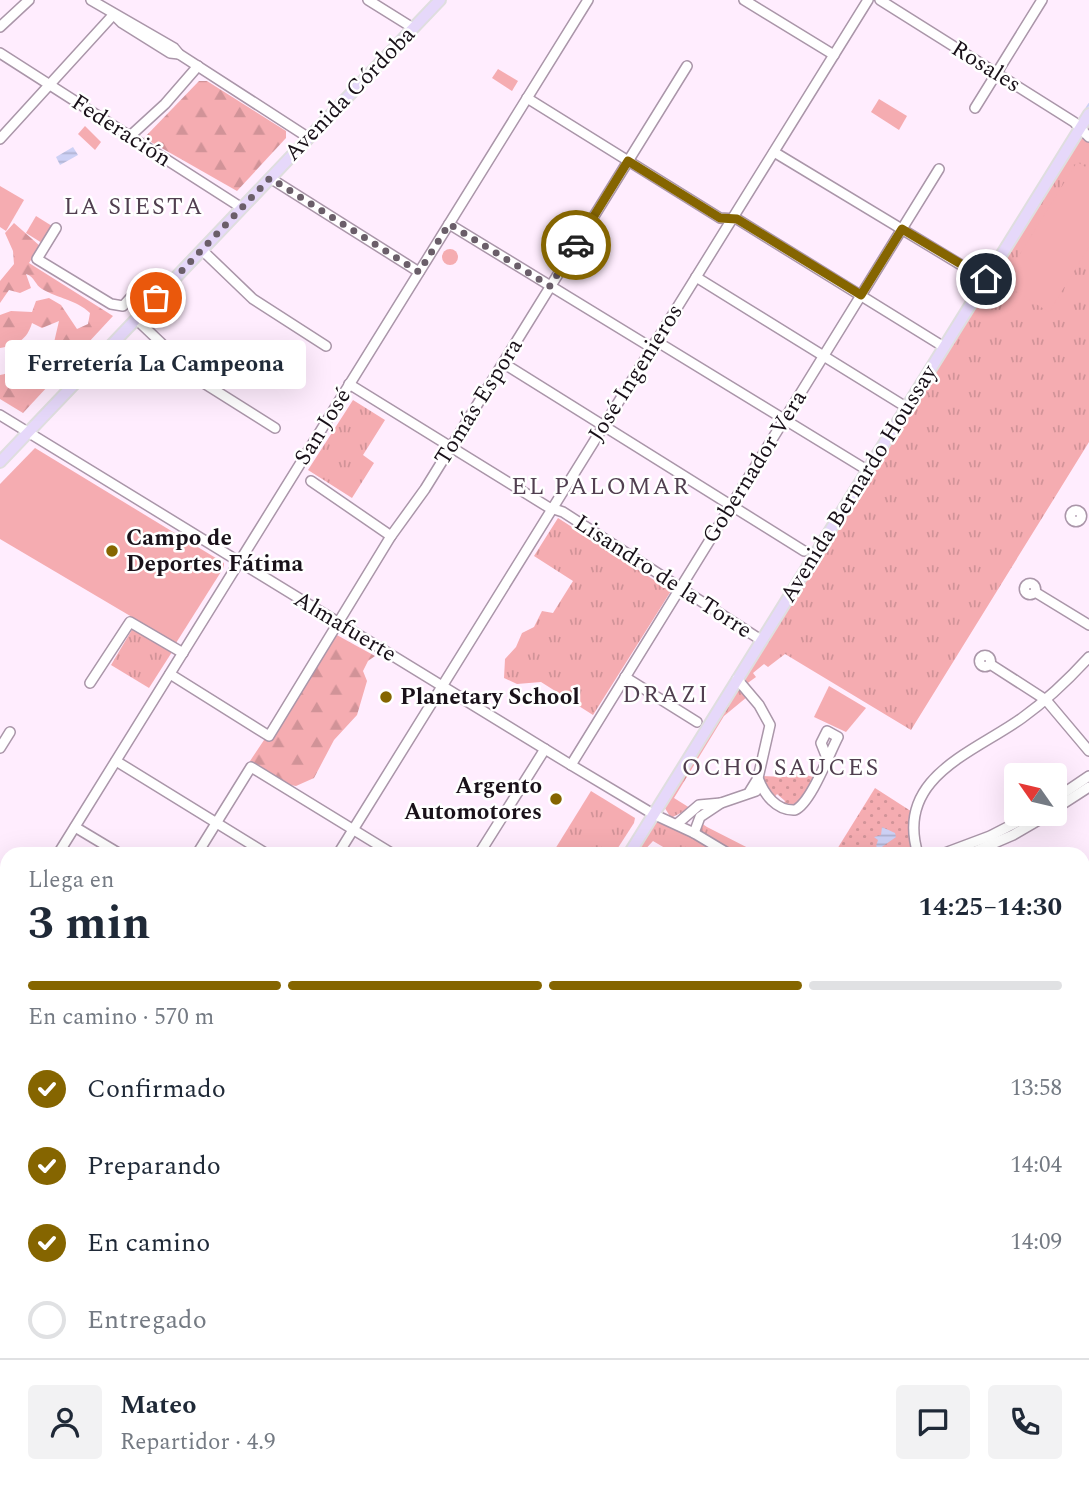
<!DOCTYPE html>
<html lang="es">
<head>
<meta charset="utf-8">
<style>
  :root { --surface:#fff; --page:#f2f2f3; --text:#1f2937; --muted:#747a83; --line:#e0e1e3; --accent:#856500 }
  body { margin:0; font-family:Spectral,serif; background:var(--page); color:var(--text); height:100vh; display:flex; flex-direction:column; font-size:26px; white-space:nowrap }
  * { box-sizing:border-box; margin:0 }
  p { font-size:23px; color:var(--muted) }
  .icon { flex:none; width:38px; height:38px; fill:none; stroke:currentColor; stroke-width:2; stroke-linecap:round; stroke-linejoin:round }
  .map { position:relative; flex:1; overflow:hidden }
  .drawer { position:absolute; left:0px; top:847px; width:1090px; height:653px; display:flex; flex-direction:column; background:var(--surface); border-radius:21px 21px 0 0; box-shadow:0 7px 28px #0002 }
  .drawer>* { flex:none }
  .needle { width:46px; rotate:304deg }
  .controls { position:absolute; left:1004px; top:763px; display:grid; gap:14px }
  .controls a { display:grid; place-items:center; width:63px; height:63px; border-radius:7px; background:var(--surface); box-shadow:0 7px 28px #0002; font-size:35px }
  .pin { position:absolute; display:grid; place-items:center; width:60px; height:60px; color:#fff; margin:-30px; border:4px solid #fff; border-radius:50%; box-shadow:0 2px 7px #0007 }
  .courier { position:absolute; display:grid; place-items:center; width:70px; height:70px; margin:-35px; border:5px solid #856500; border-radius:50%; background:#fff; color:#222; box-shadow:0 2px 9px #0007 }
  .bubble { position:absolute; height:49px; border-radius:7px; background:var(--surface); box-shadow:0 7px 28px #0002; font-size:23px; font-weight:700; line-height:49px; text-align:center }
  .summary em { font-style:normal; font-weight:700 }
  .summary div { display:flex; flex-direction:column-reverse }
  .summary { display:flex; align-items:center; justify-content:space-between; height:119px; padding:0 28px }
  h1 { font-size:46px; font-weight:700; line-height:52px }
  .bar { display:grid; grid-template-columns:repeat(4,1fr); gap:10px 7px; align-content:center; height:84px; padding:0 28px }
  .bar i { height:9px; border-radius:5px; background:var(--line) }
  .bar .active { background:var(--accent) }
  .bar p { grid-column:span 4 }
  .line { display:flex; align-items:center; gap:18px; padding:0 28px; border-top:2px solid var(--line) }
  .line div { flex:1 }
  .round { display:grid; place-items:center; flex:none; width:74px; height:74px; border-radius:7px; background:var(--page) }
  ol { padding:0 28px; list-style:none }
  li { display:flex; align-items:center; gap:21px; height:77px }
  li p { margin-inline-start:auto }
  li .icon { padding:7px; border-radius:50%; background:var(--accent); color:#fff; stroke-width:4 }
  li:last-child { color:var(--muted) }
  li i { width:38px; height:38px; border:4px solid var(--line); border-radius:50% }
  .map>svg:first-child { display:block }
  .grass { fill:url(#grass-tufts) }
  .forest { fill:url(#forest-firs) }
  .park { fill:url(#park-dots) }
  .garden { fill:#f5acb1 }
  .water { fill:url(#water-rules) }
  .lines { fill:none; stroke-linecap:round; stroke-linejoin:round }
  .stream { stroke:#cdd1f5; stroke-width:2 }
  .minor-casing { stroke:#aa96a9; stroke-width:12 }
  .major-casing { stroke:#dfdedf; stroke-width:14 }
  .minor { stroke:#fff; stroke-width:9 }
  .major { stroke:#e6d8fa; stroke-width:10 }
  .done { stroke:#6a5e69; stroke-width:7; stroke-dasharray:0 12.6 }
  .route { stroke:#856500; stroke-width:9 }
  .poi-dot { fill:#856500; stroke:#fff; stroke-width:2.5 }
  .labels { text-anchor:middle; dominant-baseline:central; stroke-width:5; stroke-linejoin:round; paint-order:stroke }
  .street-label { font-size:23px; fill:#191119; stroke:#fff }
  .poi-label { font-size:23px; font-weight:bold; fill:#191119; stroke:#fff; text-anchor:start }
  .neighbourhood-label { font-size:24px; letter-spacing:2px; fill:#513f50; stroke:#fff }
</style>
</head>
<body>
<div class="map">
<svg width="1089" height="1499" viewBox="0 0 1089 1499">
  <defs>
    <pattern id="grass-tufts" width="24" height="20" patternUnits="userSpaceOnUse" patternTransform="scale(1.75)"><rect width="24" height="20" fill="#f5acb1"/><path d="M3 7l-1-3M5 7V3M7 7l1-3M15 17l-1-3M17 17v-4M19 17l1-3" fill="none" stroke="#d19398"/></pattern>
    <pattern id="forest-firs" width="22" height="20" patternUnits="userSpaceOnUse" patternTransform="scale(1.75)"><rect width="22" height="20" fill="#f5acb1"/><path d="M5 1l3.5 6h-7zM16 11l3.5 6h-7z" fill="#d19398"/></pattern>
    <pattern id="park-dots" width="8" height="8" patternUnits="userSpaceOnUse" patternTransform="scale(1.75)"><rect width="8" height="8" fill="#f5acb1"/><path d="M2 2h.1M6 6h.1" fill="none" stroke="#d19398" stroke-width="1.8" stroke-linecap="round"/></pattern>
    <pattern id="water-rules" width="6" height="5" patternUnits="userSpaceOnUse" patternTransform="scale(1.75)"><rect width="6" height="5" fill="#cdd1f5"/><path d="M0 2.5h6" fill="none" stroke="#afb2d1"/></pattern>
  </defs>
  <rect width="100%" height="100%" fill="#ffedfe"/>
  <g class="grass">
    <polygon points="1089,114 1089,442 911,730 785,654 768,667 764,664 753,673 756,677 745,685 741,679"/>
    <polygon points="353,400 385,420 363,455 374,463 352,498 308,470"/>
    <polygon points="558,518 671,591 593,715 541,682 517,684 504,678 505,659 516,647 522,633 534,627 542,611 553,613 573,581 534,556"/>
    <polygon points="133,628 172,652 149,688 111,665"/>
    <polygon points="737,685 747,697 724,716 674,798 690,808 671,818 663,805"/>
    <polygon points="591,791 635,818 634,823 614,854 552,854"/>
    <polygon points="653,814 729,854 675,854 653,841 641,854 629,854"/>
    <polygon points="701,823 707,827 760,854 736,854 698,831"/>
    <polygon points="1089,1282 1089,1499 953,1499 957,1493 1083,1493 1083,1291"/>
    <polygon points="655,1493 686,1493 696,1499 666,1499"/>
  </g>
  <g class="forest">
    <polygon points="199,81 207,81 286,131 286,138 237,191 144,138"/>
    <path d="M14 223 40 246 29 263 113 316 23 413 0 399V375C21 371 32 357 52 351L59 321 42 328 32 323C27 340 17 345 0 348V315L11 311 32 312 36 301 49 298 61 305 77 329 88 324 90 313C75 299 59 299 42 289 35 285 35 277 26 274L31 288 20 293 9 290 0 303V281L14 264 13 251 5 233Z"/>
    <polygon points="335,634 375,656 368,661 363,671 367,681 357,715 334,740 314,778 296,786 290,785 250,761"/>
  </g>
  <g class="park">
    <path d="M799 773 813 777C806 792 802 807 783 805L785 801 777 794 774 798 762 776 785 777Z"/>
    <polygon points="875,788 917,815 918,854 834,854"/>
  </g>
  <g class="garden">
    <polygon points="498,69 518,81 512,91 492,78"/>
    <polygon points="879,99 907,116 899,130 871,112"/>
    <polygon points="85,126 101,142 95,150 78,134"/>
    <polygon points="1077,162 1089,169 1089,247 1049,312 1002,283"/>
    <polygon points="0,186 24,200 6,231 0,227"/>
    <polygon points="36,216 52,226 42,243 26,233"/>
    <circle cx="450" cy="257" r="8"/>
    <polygon points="233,360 257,375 249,387 226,372"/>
    <polygon points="35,448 224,563 224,567 176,643 0,539 0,484"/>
    <polygon points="829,686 866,708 846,732 814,717"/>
  </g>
  <g class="water">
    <polygon points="73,147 78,155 60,165 56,157"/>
    <polygon points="882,827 895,833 896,837 879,849 876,846 878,840 874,837 881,835"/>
  </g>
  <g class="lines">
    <polyline class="stream" points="1084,112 1089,104"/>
    <g class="minor-casing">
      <g id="minor">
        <polyline points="91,0 174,48 179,54 309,138"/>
        <polyline points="368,0 413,28"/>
        <polyline points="744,0 834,55"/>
        <polyline points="880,0 1074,122 1089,137"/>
        <polyline points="115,16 122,23 170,53 179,54"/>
        <polyline points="0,27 29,0"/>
        <polyline points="0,53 242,208"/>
        <polyline points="527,98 720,218 737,219 944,347"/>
        <polyline points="975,108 1042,0"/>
        <polyline points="129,137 165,104 198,66"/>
        <polyline points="0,139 114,14"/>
        <polyline points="774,152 986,280"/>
        <polyline points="270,178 419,272"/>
        <polyline points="449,224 652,348"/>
        <polyline points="56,228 37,259 111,304 123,306 151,275"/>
        <polyline points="202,250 253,299 326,346"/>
        <polyline points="696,277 906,407"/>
        <polyline points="136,319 202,382 275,428"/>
        <polyline points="656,341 867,470"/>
        <polyline points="503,363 804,551"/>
        <polyline points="349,384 548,507 563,512 761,640"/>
        <polyline points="0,415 571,765 653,814 694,833 729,854"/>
        <polyline points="311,481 391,536"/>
        <circle cx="1076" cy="516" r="5.5"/>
        <circle cx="1030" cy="589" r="5.5"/>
        <polyline points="1035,592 1089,625"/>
        <circle cx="985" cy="661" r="5.5"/>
        <polyline points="990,664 1046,700 1089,751"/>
        <polyline points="170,674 269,736 391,536 425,489 687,66"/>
        <polyline points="625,677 697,722"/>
        <polyline points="737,679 759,705 770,725 758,778 750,791"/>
        <polyline points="90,683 130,622 183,653"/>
        <polyline points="0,748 10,732"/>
        <polyline points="116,761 267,854"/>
        <polyline points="571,765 939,169"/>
        <path d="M758 778C764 794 776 811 795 810 811 803 829 754 838 737L827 731 821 743 827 758"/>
        <polyline points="1055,799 1089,776"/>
        <polyline points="1055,809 1089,787"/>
        <polyline points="677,824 699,805 721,803"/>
        <polyline points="75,827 120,854"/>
        <polyline points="694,833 700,817 721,803 756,791"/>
        <polyline points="58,854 588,0"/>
        <polyline points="197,854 251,767 393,854"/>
        <polyline points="338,854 868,0"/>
        <polyline points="479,854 545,749"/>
        <path d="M918 854C894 777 975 752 1022 718 1047 700 1069 679 1089 657"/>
        <polyline points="942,854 990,836 1033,814"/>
        <polyline points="969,854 1013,835 1049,814"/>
        <polyline points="0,885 7,889"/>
        <polyline points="1083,894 1089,890"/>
        <polyline points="0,950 7,938"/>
        <polyline points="1083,988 1089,991"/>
        <polyline points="0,1011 7,1008"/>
        <polyline points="1083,1075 1089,1078"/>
        <polyline points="1083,1147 1089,1137"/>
        <polyline points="0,1172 7,1161"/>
        <polyline points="0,1248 7,1252"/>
        <polyline points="0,1339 7,1344"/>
        <polyline points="0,1399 7,1388"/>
        <polyline points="0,1430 7,1434"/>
        <polyline points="101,1493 110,1499"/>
        <polyline points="248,1493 258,1499"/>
        <polyline points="763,1493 767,1498 773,1493"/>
        <polyline points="77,1499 81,1493"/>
        <polyline points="291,1499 295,1493"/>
        <polyline points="380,1499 384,1493"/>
        <polyline points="484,1499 488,1493"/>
        <polyline points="572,1499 576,1493"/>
        <polyline points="580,1499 584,1493"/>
        <polyline points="865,1499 869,1493"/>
      </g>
    </g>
    <g class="major-casing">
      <g id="major">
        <polyline points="0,462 440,0"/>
        <polyline points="629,854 1089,114"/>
        <polyline points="0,1063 7,1067"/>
        <polyline points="1083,1265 1089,1255"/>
        <polyline points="696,1493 706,1499"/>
        <polyline points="217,1499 221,1493"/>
        <polyline points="936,1499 940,1493"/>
      </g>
    </g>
    <use href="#minor" class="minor"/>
    <use href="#major" class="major"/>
  </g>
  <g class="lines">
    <polyline class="done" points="156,298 270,178 419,272 449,224 550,286 576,245"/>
    <polyline class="route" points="576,245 628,161 720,218 737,219 861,295 902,229 986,279"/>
  </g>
  <g class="poi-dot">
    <circle cx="112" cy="551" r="7"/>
    <circle cx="386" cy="697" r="7"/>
    <circle cx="556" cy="799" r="7"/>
  </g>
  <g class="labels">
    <g class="street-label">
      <text transform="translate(986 67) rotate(32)">Rosales</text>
      <text transform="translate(350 94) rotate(-46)">Avenida Córdoba</text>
      <text transform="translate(121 131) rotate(33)">Federación</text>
      <text transform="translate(636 373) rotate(-58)">José Ingenieros</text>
      <text transform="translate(479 402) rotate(-58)">Tomás Espora</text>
      <text transform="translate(323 427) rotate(-58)">San José</text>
      <text transform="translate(755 467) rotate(-58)">Gobernador Vera</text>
      <text transform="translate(859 484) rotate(-58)">Avenida Bernardo Houssay</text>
      <text transform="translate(663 577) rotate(33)">Lisandro de la Torre</text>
      <text transform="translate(345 627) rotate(31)">Almafuerte</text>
    </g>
    <g class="poi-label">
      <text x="126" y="538">Campo de<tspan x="126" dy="26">Deportes Fátima</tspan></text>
      <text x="400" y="697">Planetary School</text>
      <text x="542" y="786" text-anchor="end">Argento<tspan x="542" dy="26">Automotores</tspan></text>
    </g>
    <g class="neighbourhood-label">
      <text x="134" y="207">LA SIESTA</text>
      <text x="601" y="487">EL PALOMAR</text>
      <text x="666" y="695">DRAZI</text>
      <text x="781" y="768">OCHO SAUCES</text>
    </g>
  </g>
</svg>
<div class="controls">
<a><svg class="needle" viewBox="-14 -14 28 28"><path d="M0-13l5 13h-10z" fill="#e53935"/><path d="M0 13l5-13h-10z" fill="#747a83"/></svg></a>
</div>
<div class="pin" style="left:156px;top:298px;background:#ea580c"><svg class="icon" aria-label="bag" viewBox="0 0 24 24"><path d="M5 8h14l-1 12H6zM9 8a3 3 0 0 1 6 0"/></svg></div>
<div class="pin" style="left:986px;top:279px;background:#1f2937"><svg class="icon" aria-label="home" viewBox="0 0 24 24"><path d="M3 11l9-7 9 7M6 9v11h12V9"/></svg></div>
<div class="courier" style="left:576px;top:245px"><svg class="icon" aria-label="car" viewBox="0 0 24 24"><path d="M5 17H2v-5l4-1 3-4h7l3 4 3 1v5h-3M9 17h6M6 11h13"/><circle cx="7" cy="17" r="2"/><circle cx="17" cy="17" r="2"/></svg></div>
<div class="bubble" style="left:5px;top:340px;width:301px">Ferretería La Campeona</div>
<section class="drawer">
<div class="summary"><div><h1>3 min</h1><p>Llega en</p></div><em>14:25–14:30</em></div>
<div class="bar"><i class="active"></i><i class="active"></i><i class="active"></i><i></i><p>En camino · 570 m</p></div>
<ol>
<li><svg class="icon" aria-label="check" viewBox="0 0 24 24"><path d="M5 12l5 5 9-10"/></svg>Confirmado<p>13:58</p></li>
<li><svg class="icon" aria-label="check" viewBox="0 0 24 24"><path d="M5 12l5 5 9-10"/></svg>Preparando<p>14:04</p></li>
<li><svg class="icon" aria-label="check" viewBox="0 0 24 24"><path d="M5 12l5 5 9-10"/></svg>En camino<p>14:09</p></li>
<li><i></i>Entregado</li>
</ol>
<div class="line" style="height:126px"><a class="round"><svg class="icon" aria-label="person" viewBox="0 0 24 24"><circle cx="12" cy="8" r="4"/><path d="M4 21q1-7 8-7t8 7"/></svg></a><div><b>Mateo</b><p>Repartidor · 4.9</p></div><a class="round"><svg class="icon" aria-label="chat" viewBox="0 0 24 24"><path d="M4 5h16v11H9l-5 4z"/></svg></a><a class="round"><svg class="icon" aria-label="phone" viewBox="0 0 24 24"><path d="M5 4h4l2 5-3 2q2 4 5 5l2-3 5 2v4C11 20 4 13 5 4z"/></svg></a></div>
</section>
</div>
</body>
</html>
